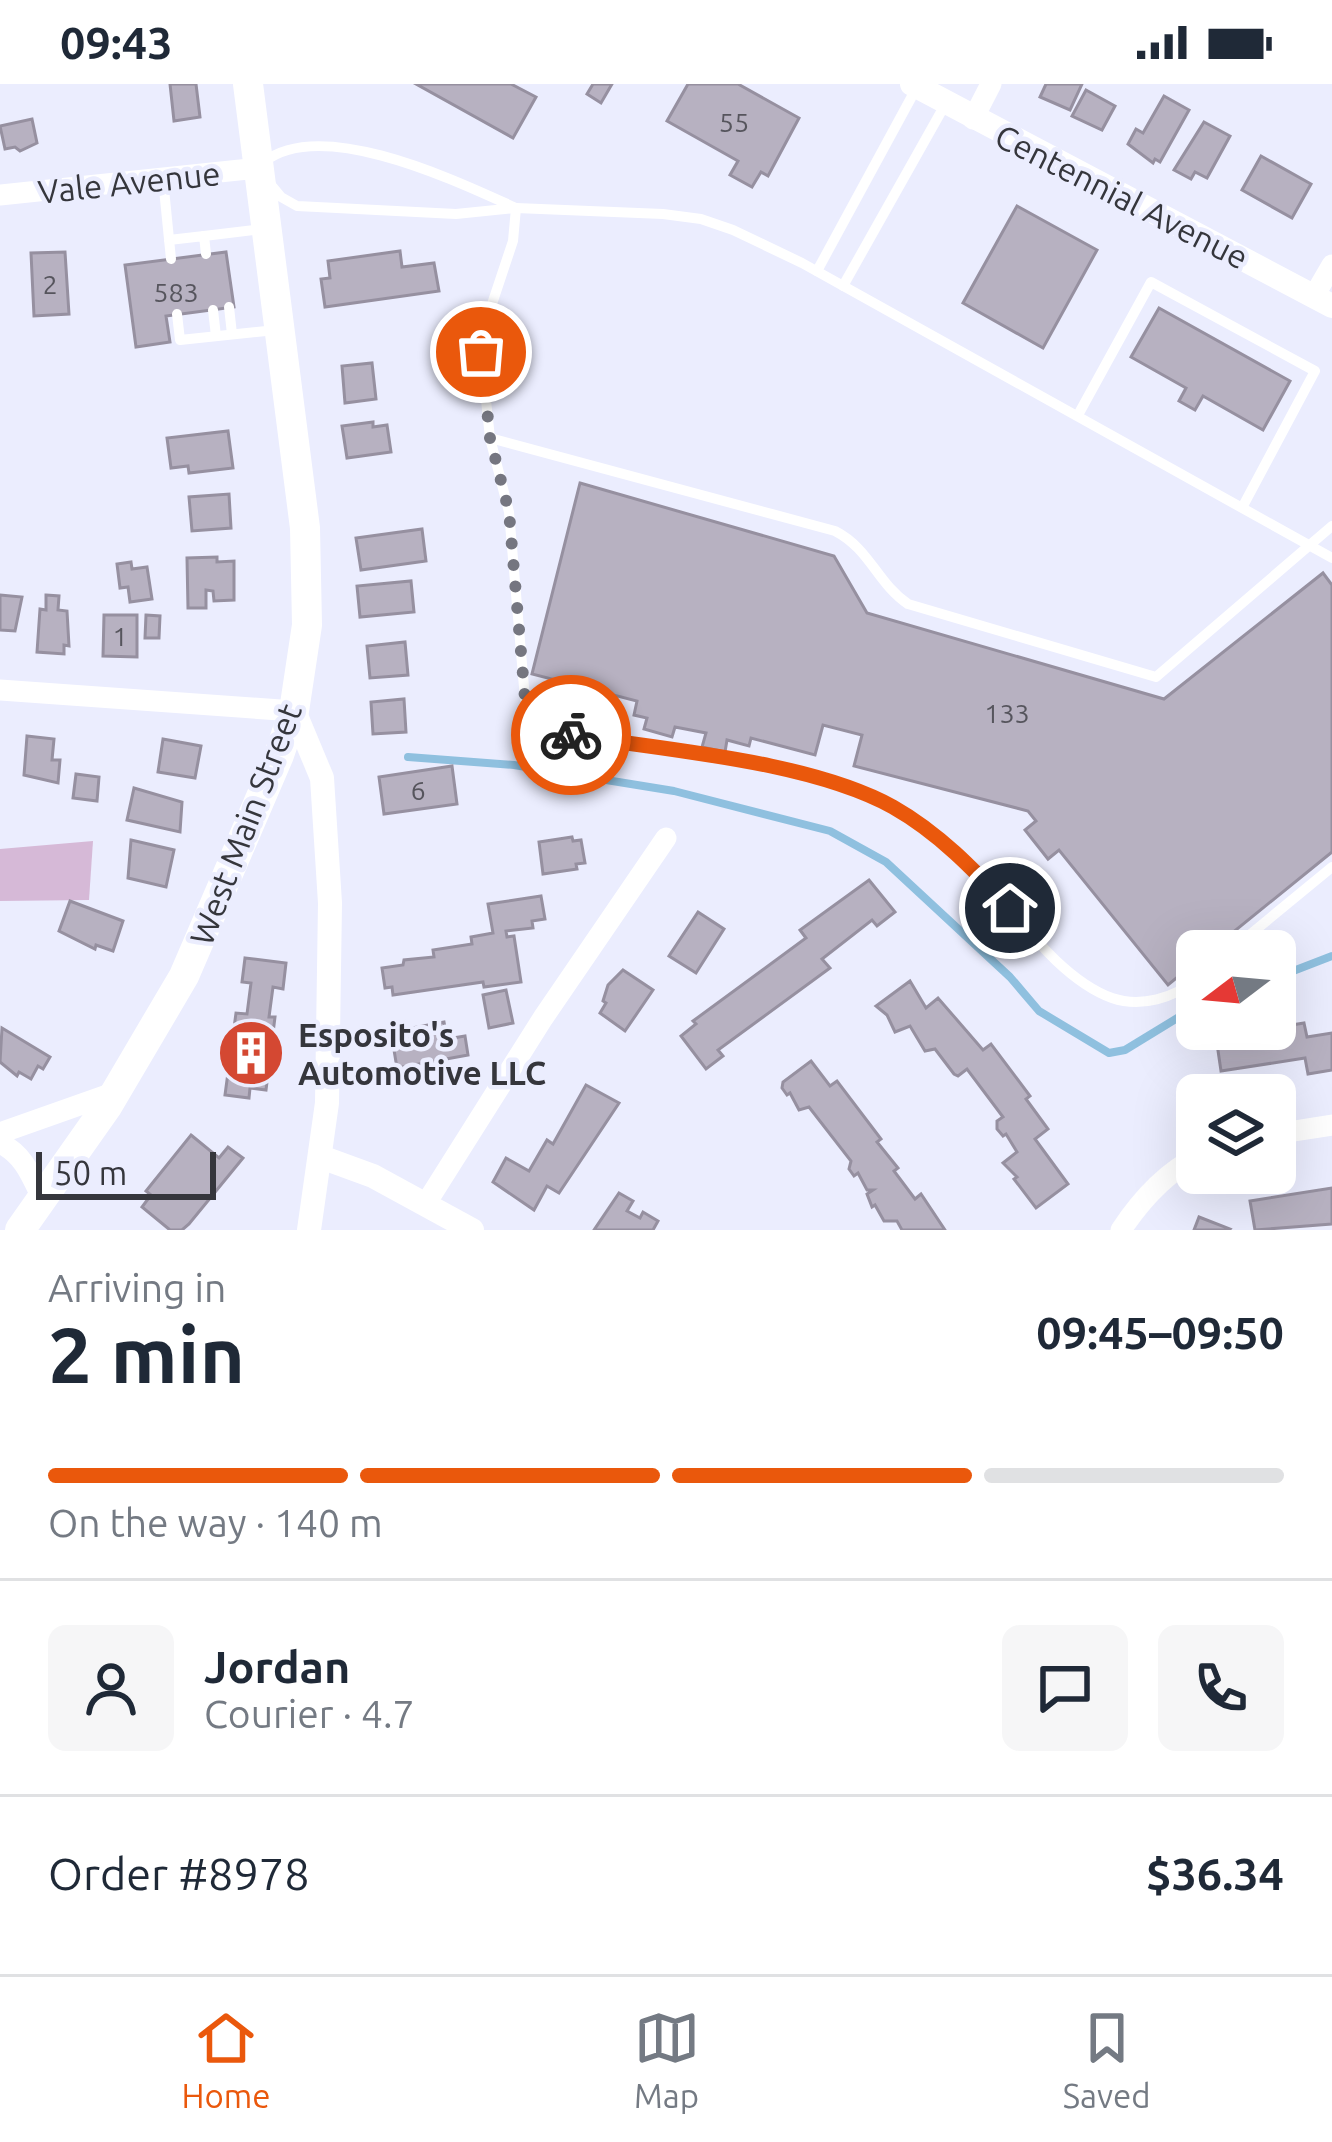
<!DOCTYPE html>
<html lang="en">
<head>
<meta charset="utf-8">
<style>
  :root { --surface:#fff; --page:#f6f6f7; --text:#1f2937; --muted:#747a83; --line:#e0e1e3; --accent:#ea580c }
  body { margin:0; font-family:Ubuntu,sans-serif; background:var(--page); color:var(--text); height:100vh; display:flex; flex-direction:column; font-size:45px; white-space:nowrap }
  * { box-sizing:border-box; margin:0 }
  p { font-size:39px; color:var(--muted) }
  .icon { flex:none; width:66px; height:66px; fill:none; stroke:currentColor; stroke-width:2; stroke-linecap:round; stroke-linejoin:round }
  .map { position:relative; height:1146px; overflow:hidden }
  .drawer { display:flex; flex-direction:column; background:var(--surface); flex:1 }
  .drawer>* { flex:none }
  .needle { width:78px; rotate:254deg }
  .controls { position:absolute; left:1176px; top:846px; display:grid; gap:24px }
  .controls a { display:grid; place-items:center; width:120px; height:120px; border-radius:18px; background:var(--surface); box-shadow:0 12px 48px #0002; font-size:60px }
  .scale { position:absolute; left:36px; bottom:30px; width:180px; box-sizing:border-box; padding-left:12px; border:6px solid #35363c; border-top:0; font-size:33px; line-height:42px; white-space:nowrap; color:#35363c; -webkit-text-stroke:9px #ebedfe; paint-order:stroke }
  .pin { position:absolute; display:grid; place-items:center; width:102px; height:102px; color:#fff; margin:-51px; border:6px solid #fff; border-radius:50%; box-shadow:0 3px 12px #0007 }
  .courier { position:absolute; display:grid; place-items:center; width:120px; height:120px; margin:-60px; border:9px solid #ea580c; border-radius:50%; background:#fff; color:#222; box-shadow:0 3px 15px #0007 }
  .headline em { font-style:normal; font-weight:600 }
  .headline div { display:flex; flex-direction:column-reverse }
  .headline { display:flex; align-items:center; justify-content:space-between; height:204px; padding:0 48px }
  h1 { font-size:78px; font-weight:600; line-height:90px }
  .bar { display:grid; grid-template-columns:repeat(4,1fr); gap:18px 12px; align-content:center; height:144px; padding:0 48px }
  .bar i { height:15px; border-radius:9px; background:var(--line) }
  .bar .on { background:var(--accent) }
  .bar p { grid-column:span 4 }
  .line { display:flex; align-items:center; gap:30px; padding:0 48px; border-top:3px solid var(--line) }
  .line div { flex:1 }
  .round { display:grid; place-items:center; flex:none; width:126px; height:126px; border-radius:18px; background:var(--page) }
  .status { display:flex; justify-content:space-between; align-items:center; height:84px; padding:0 60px; background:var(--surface); direction:ltr }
  .status svg { height:33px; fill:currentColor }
  .tabs { display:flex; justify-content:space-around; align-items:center; height:168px; border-top:3px solid var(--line); background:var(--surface); font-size:33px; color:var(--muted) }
  .tabs a { display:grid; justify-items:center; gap:6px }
  .tabs .on { color:var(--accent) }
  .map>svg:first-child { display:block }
  .green { fill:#d6b9d7 }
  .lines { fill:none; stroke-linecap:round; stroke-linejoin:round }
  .stream { stroke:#8fc0df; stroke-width:8 }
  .building { fill:#b7b1c1; stroke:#9690a0; stroke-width:3 }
  .service { stroke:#fff; stroke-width:10 }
  .minor { stroke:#fff; stroke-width:21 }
  .tertiary { stroke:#fff; stroke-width:24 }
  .secondary { stroke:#fff; stroke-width:30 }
  .done { stroke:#757680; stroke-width:12; stroke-dasharray:0 21.6 }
  .route { stroke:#ea580c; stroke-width:15 }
  .labels { text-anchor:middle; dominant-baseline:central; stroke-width:9; stroke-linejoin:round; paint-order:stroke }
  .number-label { font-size:27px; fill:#56555d }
  .street-label { font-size:33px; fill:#35363c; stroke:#ebedfe }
  .poi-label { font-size:33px; font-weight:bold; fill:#35363c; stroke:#ebedfe; text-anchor:start }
</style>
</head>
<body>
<div class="status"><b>09:43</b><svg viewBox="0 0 49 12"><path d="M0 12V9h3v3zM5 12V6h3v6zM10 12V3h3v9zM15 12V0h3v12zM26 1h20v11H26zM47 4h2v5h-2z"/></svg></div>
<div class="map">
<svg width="1332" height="1146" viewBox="0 0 1332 1146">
  <rect width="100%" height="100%" fill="#ebedfe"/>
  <polygon class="green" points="93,757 89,816 0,817 0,765"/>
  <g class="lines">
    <g class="stream">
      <polyline points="408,673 514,681 674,707 830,747 886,778 1010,893 1039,927 1109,969 1125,966 1197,922"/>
      <polyline points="1275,894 1332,872"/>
    </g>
  </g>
  <g class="building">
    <polygon points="170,0 196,0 200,33 174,37"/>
    <polygon points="416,0 511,0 536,13 513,54"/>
    <polygon points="593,0 612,0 601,19 587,10"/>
    <polygon points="688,0 738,0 799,34 768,92 761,88 752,103 730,91 738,77 667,37"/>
    <polygon points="1046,0 1082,0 1070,26 1040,13"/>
    <polygon points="1086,6 1115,22 1102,46 1072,32"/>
    <polygon points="1164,12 1189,26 1160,78 1155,75 1153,79 1128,60 1136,45 1143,49"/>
    <polygon points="32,35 37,59 20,67 15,63 5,65 0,42"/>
    <polygon points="1204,38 1230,52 1207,94 1195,88 1191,95 1174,86"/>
    <polygon points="1261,72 1311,100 1292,134 1242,106"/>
    <polygon points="1017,122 1097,166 1043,264 963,219"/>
    <polygon points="400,167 402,183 434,179 439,207 325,223 321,195 330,194 328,177"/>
    <polygon points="65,168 69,230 34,232 31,169"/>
    <polygon points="226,168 234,223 166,232 170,258 136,263 125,181"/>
    <polygon points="1159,224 1290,297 1263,346 1203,312 1195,326 1179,317 1186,304 1131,273"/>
    <polygon points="372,279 376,315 345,319 342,282"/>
    <polygon points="373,338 373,343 387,341 391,368 347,374 342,342"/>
    <polygon points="228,347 233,384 189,389 188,382 171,384 167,354"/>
    <polygon points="580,399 834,472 867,529 1164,615 1323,489 1332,501 1332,768 1210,867 1197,867 1197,877 1168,901 1059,766 1048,775 1025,746 1036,737 1028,727 854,682 862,651 823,641 815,671 751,654 749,662 727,656 725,668 702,663 706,649 675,643 672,653 644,645 647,634 634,631 637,617 532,590"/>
    <polygon points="229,410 231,444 192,447 189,413"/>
    <polygon points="422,445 426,477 361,486 356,454"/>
    <polygon points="217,473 217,478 234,477 234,516 214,517 213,507 206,506 206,524 188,524 187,474"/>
    <polygon points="131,478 132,485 147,483 152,515 130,518 128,503 120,504 117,480"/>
    <polygon points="411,497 414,528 360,533 357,502"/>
    <polygon points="0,511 22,513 15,547 0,546"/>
    <polygon points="46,511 59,512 58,526 67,527 69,562 64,561 64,570 37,568 40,525 46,526"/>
    <polygon points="104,531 137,531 137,573 103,572"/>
    <polygon points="146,531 160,532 159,554 145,554"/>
    <polygon points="405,558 408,591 370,594 367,562"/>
    <polygon points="404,615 406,648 373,650 371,618"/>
    <polygon points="27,652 54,655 52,676 60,676 58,699 24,691"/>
    <polygon points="163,655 201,662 195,694 158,688"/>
    <polygon points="452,682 457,720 384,730 379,693"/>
    <polygon points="76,690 99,693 97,717 73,714"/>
    <polygon points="134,704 182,718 180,748 127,736"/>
    <polygon points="572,753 573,757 581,756 585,779 576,780 577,785 543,790 539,758"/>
    <polygon points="131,756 174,766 166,803 128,794"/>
    <polygon points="869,796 895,828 877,842 872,836 822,875 830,884 718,966 723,972 706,985 681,952 696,940 693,937 806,854 800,846"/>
    <polygon points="541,812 545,835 532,837 533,844 506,847 507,853 514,852 521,898 484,903 483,898 393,911 392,903 385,904 382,884 403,881 404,876 434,873 433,866 472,860 471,853 493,849 488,820"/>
    <polygon points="70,817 123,837 113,867 96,861 95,865 59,847"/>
    <polygon points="698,828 724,845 696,889 669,872"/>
    <polygon points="245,874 286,879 283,905 273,903 269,933 275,933 266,1006 250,1004 249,1014 225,1011 236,929 247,930 251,899 242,898"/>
    <polygon points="623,886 653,906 625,947 600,929 606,919 603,917 608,901"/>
    <polygon points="910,897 926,924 938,914 983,966 991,960 1030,1012 1026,1015 1048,1045 1035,1055 1068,1100 1036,1124 1014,1095 1017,1093 1003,1079 1017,1068 1006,1050 1003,1052 997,1045 997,1037 1003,1033 967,985 958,992 954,990 935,965 925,967 910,942 895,948 887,931 876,922"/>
    <polygon points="506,906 513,939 489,944 483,911"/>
    <polygon points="444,938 447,955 465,952 468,971 397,984 391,948"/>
    <polygon points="1304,939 1307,953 1332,949 1332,986 1308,990 1305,974 1221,987 1216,953"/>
    <polygon points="2,944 50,973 43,985 38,982 31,995 19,988 17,992 0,978"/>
    <polygon points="811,977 830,1002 837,997 881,1055 877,1058 898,1084 894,1087 915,1115 921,1110 945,1146 902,1146 897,1137 884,1137 875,1121 872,1123 867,1110 873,1106 867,1106 858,1089 854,1092 849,1085 851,1077 809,1023 799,1026 790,1009 787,1011 782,1004 783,998"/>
    <polygon points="586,1001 619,1019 559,1109 547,1102 534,1126 493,1098 506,1074 529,1087 547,1056 553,1060"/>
    <polygon points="191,1051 219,1074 228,1063 243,1074 189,1140 182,1146 170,1146 142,1123 151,1111 146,1107"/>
    <polygon points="1332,1104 1332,1140 1255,1146 1250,1117"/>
    <polygon points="619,1109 633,1117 627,1127 640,1134 643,1128 658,1137 653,1146 594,1146"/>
    <polygon points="1199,1133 1230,1145 1229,1146 1194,1146"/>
  </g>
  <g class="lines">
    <g class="service">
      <path d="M264 78C322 32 458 98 516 124"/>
      <polyline points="163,95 171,175"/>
      <polyline points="271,101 281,113 297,122 456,130 516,124 663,130 701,135 733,146 802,179 1332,474"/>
      <path d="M516 124 513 157 484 244 481 269 490 354 509 428 525 615 555 649C685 668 850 675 953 764 1003 807 1049 891 1112 914 1141 924 1174 914 1197 895"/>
      <polyline points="204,152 262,145"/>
      <polyline points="169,156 204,152 206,170"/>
      <polyline points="817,187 917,3"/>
      <polyline points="843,202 946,19"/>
      <polyline points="229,223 232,250"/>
      <polyline points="213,226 216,252"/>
      <polyline points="177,230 180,256 276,246"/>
      <polyline points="1078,331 1151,198 1315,287 1243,422"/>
      <path d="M490 354 835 447C870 465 877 499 908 520L1156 593 1332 442"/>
      <polyline points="1230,867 1332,783"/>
    </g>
    <g class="minor">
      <polyline points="973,35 991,0"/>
      <polyline points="0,111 258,84"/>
      <polyline points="1314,212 1332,181"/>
      <polyline points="0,606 294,627"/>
      <polyline points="0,1049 116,1008"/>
      <polyline points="1275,1050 1332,1041"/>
      <path d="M0 1059C24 1071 31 1091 42 1114"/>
      <polyline points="425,1121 543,934 666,754"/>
      <path d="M1121 1146C1141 1116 1165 1089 1197 1073"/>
    </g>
    <g class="tertiary">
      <polyline points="912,0 1332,222"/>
      <polyline points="294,627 322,694 330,819 327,1019 309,1146"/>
      <polyline points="321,1073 373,1092 472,1146"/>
    </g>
    <polyline class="secondary" points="20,1146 108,1021 184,892 279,671 294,627 307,541 305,444 248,0"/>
  </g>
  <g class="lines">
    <polyline class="done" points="481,268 490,354 509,428 525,615 555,649 571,651"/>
    <path class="route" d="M571 651C666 666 810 677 893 723 939 749 974 786 1010 824"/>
  </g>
  <defs>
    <g id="building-disc" transform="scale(3.45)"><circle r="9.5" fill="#d44832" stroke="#ebedfe"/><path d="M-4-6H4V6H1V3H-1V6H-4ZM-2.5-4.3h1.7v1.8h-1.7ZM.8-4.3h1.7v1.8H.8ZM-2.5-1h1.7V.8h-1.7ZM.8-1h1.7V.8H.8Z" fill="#fff"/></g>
  </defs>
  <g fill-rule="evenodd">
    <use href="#building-disc" x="251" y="969"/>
  </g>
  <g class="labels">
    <g class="number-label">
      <text x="734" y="38">55</text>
      <text x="50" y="200">2</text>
      <text x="176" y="208">583</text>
      <text x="120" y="552">1</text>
      <text x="1007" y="629">133</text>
      <text x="418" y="706">6</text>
    </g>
    <g class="street-label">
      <text transform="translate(129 98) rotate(-6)">Vale Avenue</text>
      <text transform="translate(1122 112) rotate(27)">Centennial Avenue</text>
      <text transform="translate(245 740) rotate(-69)">West Main Street</text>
    </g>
    <g class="poi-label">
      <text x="298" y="950">Esposito's<tspan x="298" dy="38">Automotive LLC</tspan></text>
    </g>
  </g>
</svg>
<div class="controls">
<a><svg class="needle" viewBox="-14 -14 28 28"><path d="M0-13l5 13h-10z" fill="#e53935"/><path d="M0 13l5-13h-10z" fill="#747a83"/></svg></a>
<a><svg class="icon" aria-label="layers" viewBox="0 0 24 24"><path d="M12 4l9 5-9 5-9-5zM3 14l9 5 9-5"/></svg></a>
</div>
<div class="scale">50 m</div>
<div class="pin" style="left:481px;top:268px;background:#ea580c"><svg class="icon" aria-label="bag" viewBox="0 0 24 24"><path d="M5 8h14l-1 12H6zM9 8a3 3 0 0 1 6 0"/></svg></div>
<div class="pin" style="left:1010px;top:824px;background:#1f2937"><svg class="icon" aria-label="home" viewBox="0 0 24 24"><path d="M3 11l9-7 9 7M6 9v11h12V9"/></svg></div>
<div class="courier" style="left:571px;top:651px"><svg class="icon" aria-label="bike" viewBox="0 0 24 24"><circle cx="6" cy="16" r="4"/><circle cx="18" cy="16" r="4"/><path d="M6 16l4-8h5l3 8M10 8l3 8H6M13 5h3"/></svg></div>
</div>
<section class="drawer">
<div class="headline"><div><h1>2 min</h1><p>Arriving in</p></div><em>09:45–09:50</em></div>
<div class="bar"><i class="on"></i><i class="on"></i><i class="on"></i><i></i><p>On the way · 140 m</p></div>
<div class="line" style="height:216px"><a class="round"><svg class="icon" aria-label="person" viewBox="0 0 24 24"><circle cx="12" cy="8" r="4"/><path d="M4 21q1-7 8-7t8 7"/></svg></a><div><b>Jordan</b><p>Courier · 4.7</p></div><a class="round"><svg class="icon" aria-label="chat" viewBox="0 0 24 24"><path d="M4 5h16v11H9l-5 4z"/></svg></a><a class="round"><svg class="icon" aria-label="phone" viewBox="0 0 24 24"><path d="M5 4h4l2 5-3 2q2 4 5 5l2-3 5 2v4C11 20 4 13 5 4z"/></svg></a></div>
<div class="line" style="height:156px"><div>Order #8978</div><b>$36.34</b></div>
</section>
<nav class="tabs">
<a class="on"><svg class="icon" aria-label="home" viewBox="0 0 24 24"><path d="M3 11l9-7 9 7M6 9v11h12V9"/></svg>Home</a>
<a><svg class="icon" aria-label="map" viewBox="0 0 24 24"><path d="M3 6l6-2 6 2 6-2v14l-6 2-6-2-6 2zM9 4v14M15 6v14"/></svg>Map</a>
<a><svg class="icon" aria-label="saved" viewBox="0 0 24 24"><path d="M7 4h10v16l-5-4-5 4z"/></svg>Saved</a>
</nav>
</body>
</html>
